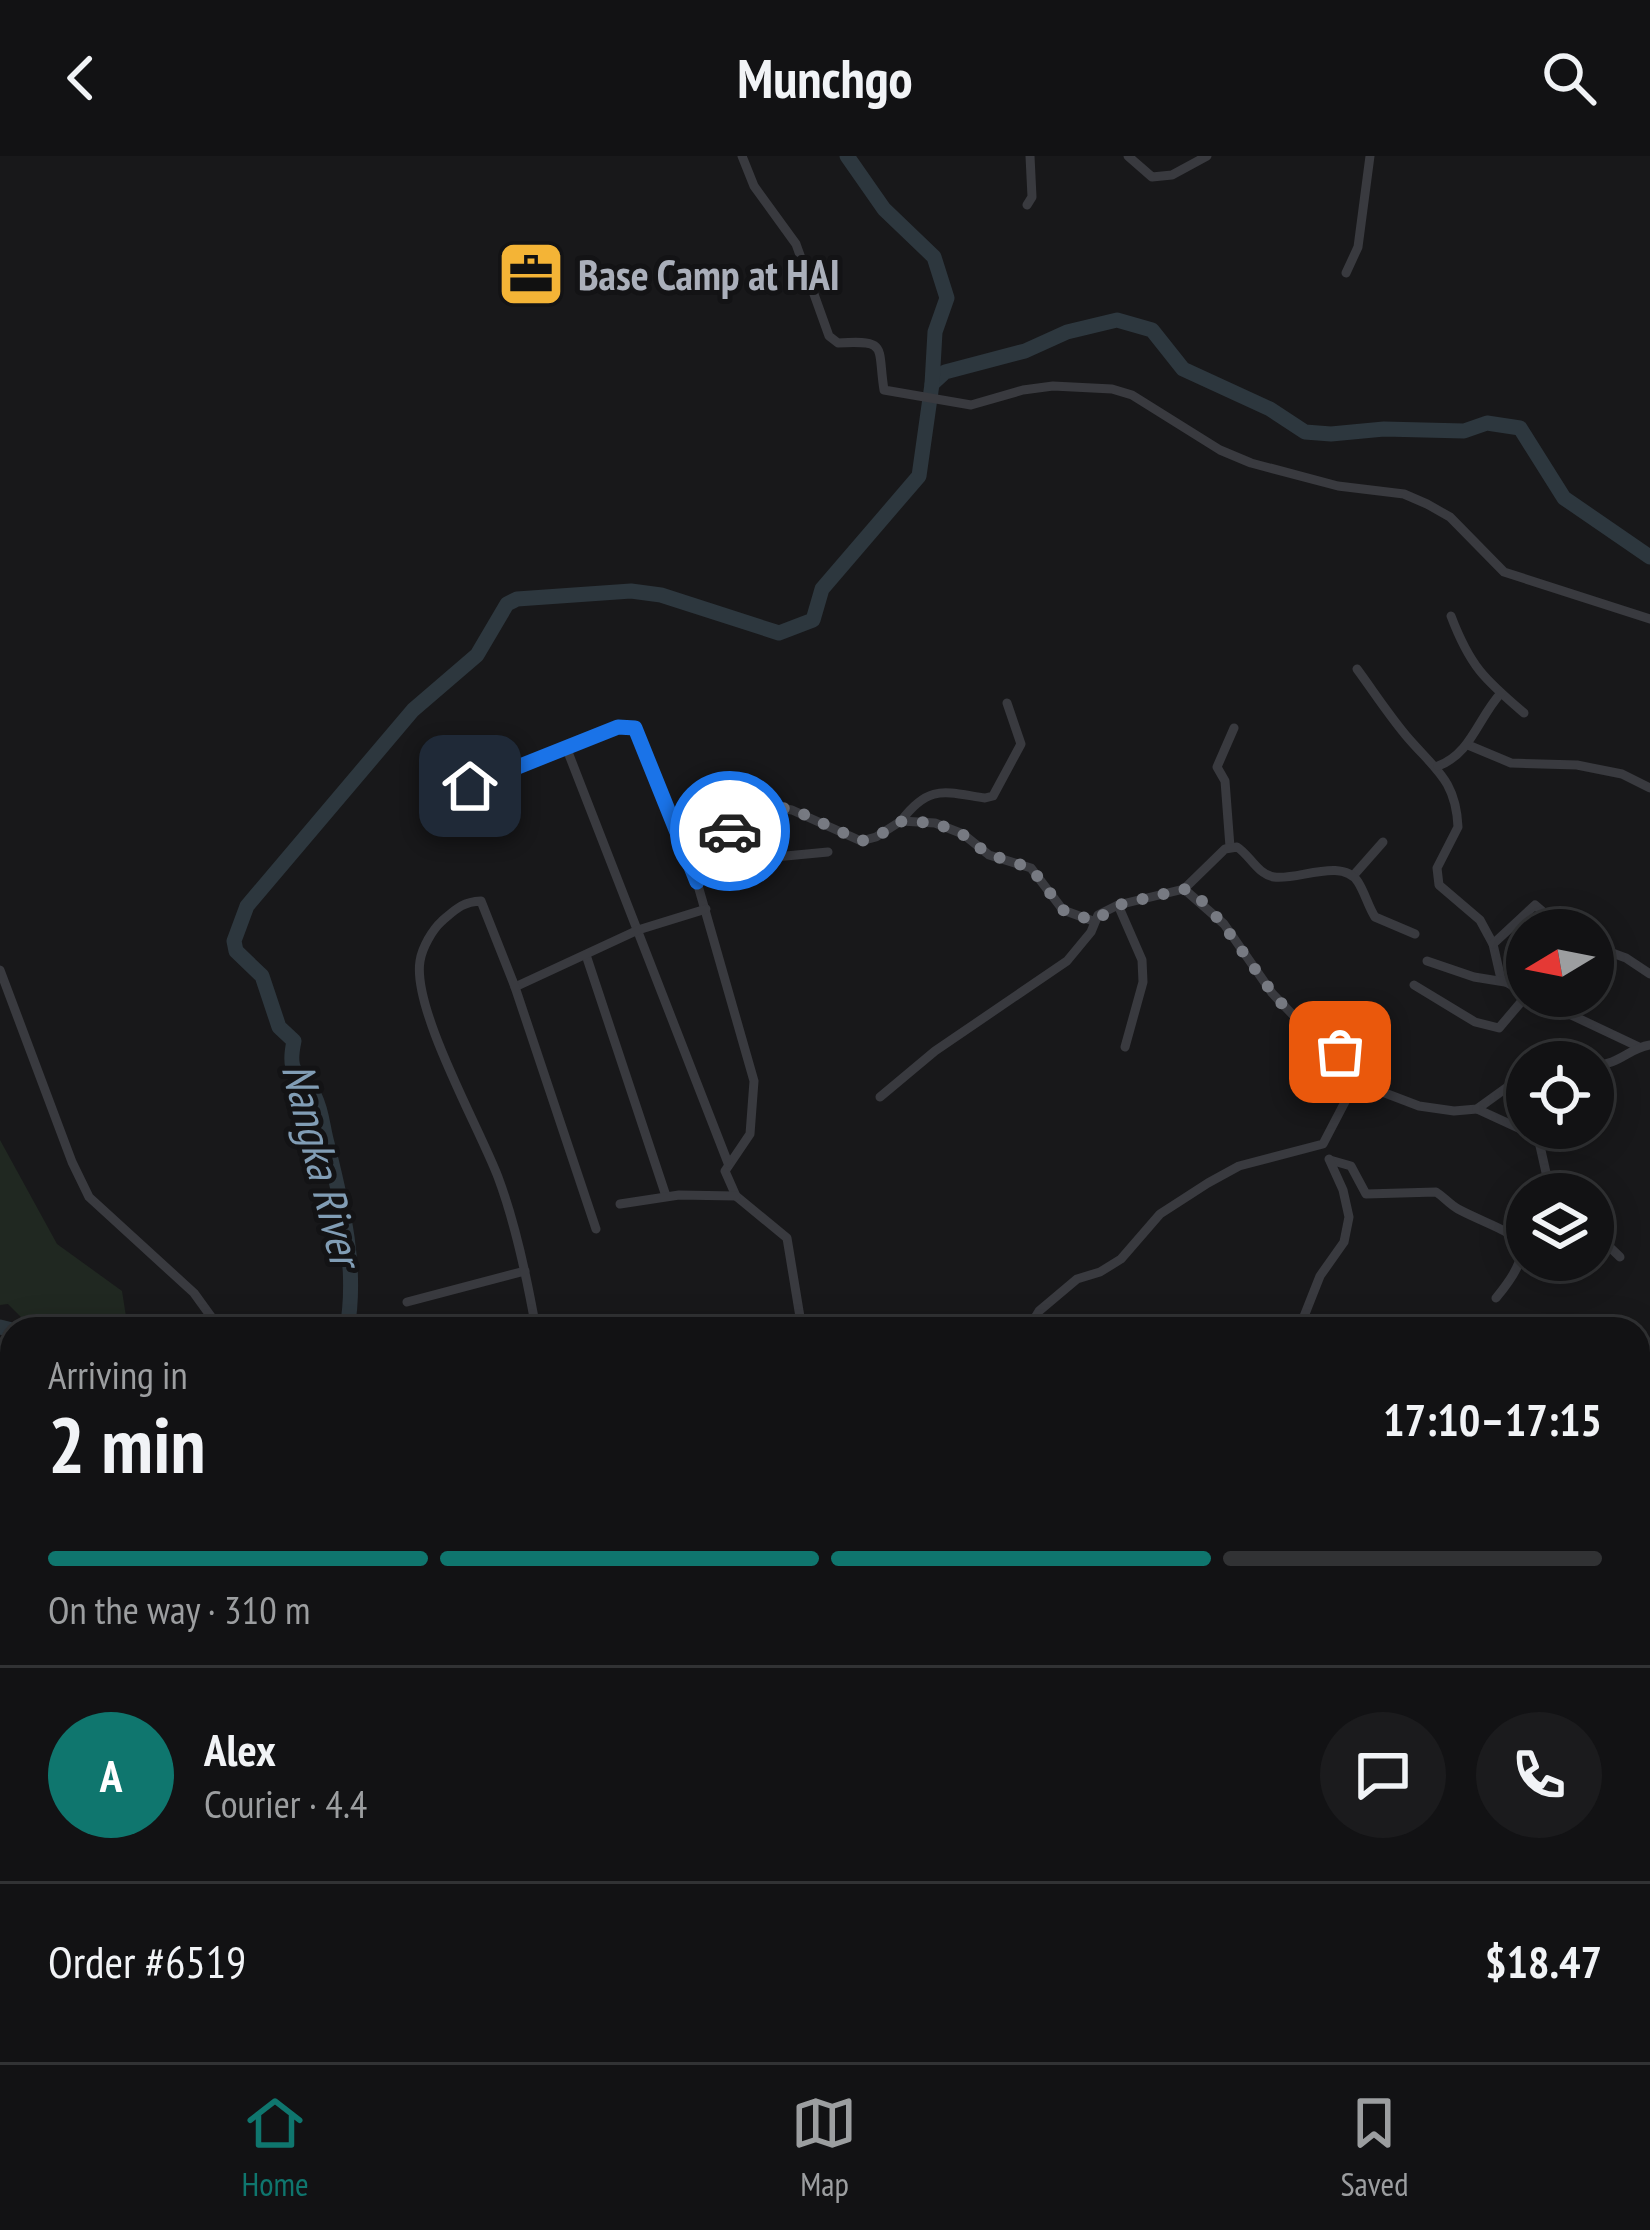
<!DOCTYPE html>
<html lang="en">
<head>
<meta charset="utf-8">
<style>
  :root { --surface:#121214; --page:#1b1b1d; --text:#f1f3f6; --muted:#9c9ea0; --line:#313234; --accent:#0f766e }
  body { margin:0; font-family:"PT Sans Narrow",sans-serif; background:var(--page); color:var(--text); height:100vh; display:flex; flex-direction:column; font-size:45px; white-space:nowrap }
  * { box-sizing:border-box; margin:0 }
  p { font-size:39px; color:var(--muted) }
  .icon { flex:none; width:66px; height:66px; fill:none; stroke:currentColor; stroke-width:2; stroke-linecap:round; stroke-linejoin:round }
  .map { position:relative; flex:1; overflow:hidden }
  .side { position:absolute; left:0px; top:1161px; width:1650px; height:747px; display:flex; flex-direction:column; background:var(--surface); border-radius:36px 36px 0 0; box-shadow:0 6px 30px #0003,0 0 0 3px var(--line) }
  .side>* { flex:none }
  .needle { width:78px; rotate:260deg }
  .tools { position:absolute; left:1506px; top:753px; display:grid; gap:24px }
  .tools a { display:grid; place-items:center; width:108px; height:108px; border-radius:50%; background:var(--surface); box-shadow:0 6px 30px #0003,0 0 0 3px var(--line); font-size:60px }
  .pin { position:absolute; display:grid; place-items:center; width:102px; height:102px; color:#fff; margin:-51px; border-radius:24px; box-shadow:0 6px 18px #0006 }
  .courier { position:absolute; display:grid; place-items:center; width:120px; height:120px; margin:-60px; border:9px solid #1a73e8; border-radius:50%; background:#fff; color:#222; box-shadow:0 3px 15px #0007 }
  .overview em { font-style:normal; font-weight:700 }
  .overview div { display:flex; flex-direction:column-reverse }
  .overview { display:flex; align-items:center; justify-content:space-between; height:204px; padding:0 48px }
  h1 { font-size:78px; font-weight:700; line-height:90px }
  .bar { display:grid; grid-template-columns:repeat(4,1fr); gap:18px 12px; align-content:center; height:144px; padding:0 48px }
  .bar i { height:15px; border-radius:9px; background:var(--line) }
  .bar .selected { background:var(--accent) }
  .bar p { grid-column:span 4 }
  .line { display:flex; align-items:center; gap:30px; padding:0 48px; border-top:3px solid var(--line) }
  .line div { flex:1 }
  .round { display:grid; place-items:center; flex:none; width:126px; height:126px; border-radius:63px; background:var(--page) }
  header { display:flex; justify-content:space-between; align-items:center; height:156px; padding:0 48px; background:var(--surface); font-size:54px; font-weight:700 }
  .menu { display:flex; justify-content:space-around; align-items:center; height:168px; border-top:3px solid var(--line); background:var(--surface); font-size:33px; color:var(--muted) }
  .menu a { display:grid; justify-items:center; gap:6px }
  .menu .selected { color:var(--accent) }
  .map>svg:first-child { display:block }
  .green { fill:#202821 }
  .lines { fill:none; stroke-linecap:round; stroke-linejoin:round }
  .river { stroke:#2d373e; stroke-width:15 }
  .street { stroke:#393a3f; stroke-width:9 }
  .done { stroke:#777a82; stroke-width:12; stroke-dasharray:0 21.6 }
  .route { stroke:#1a73e8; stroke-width:15 }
  .labels { text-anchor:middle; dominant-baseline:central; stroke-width:10; stroke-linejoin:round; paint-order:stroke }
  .poi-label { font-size:42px; font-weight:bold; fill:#aaafba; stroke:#131315; text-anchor:start }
  .water-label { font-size:45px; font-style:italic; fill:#819db5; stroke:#131315 }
</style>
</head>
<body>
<header><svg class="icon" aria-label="back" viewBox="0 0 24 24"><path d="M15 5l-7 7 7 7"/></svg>Munchgo<svg class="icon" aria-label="search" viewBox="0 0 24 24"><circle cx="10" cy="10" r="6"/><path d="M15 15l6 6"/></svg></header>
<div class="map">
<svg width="1650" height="1906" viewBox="0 0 1650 1906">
  <rect width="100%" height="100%" fill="#18181a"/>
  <g class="green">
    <polygon points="0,984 57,1088 122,1135 128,1173 33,1173 8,1148 0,1149"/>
    <polygon points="0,1204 12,1213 12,1352 10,1360 0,1368"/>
  </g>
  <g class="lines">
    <g class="river">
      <polyline points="932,228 945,216 1025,195 1067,176 1117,164 1152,174 1183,213 1270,253 1305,276 1331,278 1384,273 1464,275 1487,267 1520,272 1564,342 1650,401"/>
      <polyline points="0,1171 12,1174"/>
      <path d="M347 1173C358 1110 342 1048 327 987 323 973 322 955 315 941 301 913 286 923 294 885L279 871 262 820 236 795 234 785 247 750 413 554 477 499 507 448 517 443 631 435 661 439 779 477 813 464 822 433 919 320 932 228 935 176 947 142 934 101 884 53 847 0"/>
    </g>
    <g class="street">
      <path d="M742 0 754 30 796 88 829 180 838 187C889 184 877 190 884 234L971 249 1023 234 1053 230 1112 233 1132 239 1220 294 1251 307 1338 330 1404 338 1427 348 1450 361 1504 416 1650 463"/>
      <polyline points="1128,0 1152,21 1172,19 1207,0"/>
      <polyline points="1027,49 1032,41 1030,0"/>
      <polyline points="1346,117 1358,91 1370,0"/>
      <path d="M1451 460C1470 510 1484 523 1524 557"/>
      <path d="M1357 513C1374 536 1390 561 1409 583 1436 614 1456 625 1458 671L1437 712 1439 729 1480 764 1493 788 1501 823 1527 838"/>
      <polyline points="1468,589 1511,607 1577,609 1622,618 1650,632"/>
      <path d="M1438 610C1471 598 1478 562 1501 537"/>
      <polyline points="446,639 566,591"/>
      <path d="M901 665C929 628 944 636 985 642L993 640 1021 588 1007 547"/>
      <polyline points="1230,691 1225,625 1217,611 1234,572"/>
      <polyline points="719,694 701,711 697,726 754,925 750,978 725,1015 736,1040 787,1082 802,1173"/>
      <polyline points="828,696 754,703 719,694 739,659 772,651 792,654 861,685 876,681 901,665 935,667 963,678 989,699 1031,712 1063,754 1093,765"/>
      <polyline points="1353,720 1383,686"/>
      <polyline points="697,726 636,572 618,570 566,591 728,1007"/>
      <path d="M1184 733 1225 693 1237 691C1250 699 1257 718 1274 721 1297 725 1342 701 1358 726 1365 737 1368 750 1375 761L1415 778"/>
      <polyline points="1118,749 1142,804 1143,826 1125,891"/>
      <polyline points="1493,788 1535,749 1564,774"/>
      <polyline points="1593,790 1626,802 1650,818"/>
      <polyline points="586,799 666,1040"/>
      <polyline points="1427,805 1474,821 1505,826"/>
      <polyline points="0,814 72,1006 89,1041 194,1137 220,1173"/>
      <polyline points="1414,829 1475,866 1499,872 1527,839"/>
      <polyline points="515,831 638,774 706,753"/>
      <polyline points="1531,840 1639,891"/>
      <path d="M1593 910C1621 908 1627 893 1650 889"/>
      <polyline points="880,941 935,895 1067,805 1091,776 1098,759 1118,749 1184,733 1224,768 1272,837 1294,860 1340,896 1377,934 1419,950 1454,955 1477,953 1527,917"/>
      <polyline points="1477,953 1538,981 1549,1030 1556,1038"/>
      <path d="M1330 1004 1351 1010 1366 1038 1436 1036C1444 1041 1449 1048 1458 1053 1509 1080 1549 1078 1496 1142"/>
      <polyline points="620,1048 679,1039 736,1040"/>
      <polyline points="1593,1075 1620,1101"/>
      <polyline points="407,1146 525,1115"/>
      <path d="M536 1173C527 1122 516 1069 498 1021 479 971 412 853 420 805 422 792 432 774 442 765 456 753 462 746 481 745L515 831 596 1073"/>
      <polyline points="1028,1173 1039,1155 1077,1123 1100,1116 1121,1103 1160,1058 1208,1027 1239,1010 1323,988 1347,942 1377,934"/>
      <polyline points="1299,1173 1320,1120 1344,1086 1349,1061 1343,1034 1329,1003"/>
      <polyline points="1612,1173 1620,1173"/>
      <polyline points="1638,1184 1646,1190"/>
      <polyline points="1638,1288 1650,1273"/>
      <polyline points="1638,1396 1650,1390"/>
      <polyline points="12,1673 5,1721 12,1718"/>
      <polyline points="1645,1696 1650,1739"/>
      <polyline points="1638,1766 1650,1766"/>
      <polyline points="1638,1823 1650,1822"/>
      <polyline points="418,1896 427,1906"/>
      <polyline points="507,1896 511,1906"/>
      <polyline points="550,1896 554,1906"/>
      <polyline points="599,1896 603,1906"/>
      <polyline points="951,1896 970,1906"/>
      <polyline points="1153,1896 1159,1906"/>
      <polyline points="1215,1896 1223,1906"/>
      <polyline points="1272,1896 1278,1906"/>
      <polyline points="1628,1896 1639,1906"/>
      <polyline points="195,1906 212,1896"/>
      <polyline points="305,1906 315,1896"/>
      <polyline points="616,1906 639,1896"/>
      <polyline points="1034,1906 1035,1896"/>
      <polyline points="1105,1906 1118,1896"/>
      <polyline points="1194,1906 1205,1896"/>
      <polyline points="1247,1906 1258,1896"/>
      <polyline points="1324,1906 1327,1896"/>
      <polyline points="1358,1906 1360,1896"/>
      <polyline points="1395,1906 1398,1896"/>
      <polyline points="1423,1906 1426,1896"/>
      <polyline points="1455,1906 1458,1896"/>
      <polyline points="1489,1906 1491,1896"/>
      <polyline points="1551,1906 1553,1896"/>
      <polyline points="1590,1906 1591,1896"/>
    </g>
  </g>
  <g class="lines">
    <path class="done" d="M730 675 739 658 772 651 792 653 861 685 876 681 902 665 935 667 962 678 988 698 1031 712 1063 754 1094 765 1118 749 1184 733 1191 735C1224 763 1243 799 1269 832 1288 858 1313 878 1340 896"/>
    <path class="route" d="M470 630 618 571 635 572 697 726C703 705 719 693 730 675"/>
  </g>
  <defs>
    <g id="office-square" transform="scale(3.45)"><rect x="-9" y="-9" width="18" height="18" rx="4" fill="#f4b436" stroke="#131315"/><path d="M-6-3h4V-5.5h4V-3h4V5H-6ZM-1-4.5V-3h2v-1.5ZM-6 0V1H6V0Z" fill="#111"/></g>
  </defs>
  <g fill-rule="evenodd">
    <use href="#office-square" x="531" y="118"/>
  </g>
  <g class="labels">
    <g class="poi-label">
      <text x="578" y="118">Base Camp at HAI</text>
    </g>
    <g class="water-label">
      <text transform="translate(323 1008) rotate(76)">Nangka River</text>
    </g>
  </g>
</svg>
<div class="tools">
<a><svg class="needle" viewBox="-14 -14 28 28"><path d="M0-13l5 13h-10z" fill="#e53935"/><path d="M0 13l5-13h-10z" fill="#9c9ea0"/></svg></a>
<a><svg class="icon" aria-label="locate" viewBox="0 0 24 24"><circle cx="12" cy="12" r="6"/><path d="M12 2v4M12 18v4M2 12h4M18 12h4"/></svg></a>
<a><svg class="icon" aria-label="layers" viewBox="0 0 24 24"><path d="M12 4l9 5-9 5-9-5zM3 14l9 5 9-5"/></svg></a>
</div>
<div class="pin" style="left:1340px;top:896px;background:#ea580c"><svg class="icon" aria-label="bag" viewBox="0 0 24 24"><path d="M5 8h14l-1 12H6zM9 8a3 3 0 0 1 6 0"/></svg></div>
<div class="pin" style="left:470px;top:630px;background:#1f2937"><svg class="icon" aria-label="home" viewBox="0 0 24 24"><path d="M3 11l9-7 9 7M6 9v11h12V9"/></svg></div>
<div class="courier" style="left:730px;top:675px"><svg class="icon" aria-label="car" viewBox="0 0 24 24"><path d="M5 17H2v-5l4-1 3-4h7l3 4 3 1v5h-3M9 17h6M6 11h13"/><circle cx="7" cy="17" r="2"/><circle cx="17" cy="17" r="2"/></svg></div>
<section class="side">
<div class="overview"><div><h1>2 min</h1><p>Arriving in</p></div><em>17:10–17:15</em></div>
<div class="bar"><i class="selected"></i><i class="selected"></i><i class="selected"></i><i></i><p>On the way · 310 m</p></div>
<div class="line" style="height:216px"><b class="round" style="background:var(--accent);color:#fff">A</b><div><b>Alex</b><p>Courier · 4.4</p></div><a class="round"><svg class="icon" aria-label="chat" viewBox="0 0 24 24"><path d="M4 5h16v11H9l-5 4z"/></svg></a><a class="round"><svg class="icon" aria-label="phone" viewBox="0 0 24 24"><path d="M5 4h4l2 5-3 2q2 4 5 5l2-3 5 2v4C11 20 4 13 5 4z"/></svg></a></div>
<div class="line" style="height:156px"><div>Order #6519</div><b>$18.47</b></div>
</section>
</div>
<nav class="menu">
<a class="selected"><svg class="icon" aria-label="home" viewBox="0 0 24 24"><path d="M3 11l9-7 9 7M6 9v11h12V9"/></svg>Home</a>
<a><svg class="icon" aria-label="map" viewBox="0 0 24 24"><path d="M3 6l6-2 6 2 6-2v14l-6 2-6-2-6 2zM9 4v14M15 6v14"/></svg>Map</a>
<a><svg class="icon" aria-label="saved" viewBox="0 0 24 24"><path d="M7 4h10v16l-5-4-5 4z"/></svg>Saved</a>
</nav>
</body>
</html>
